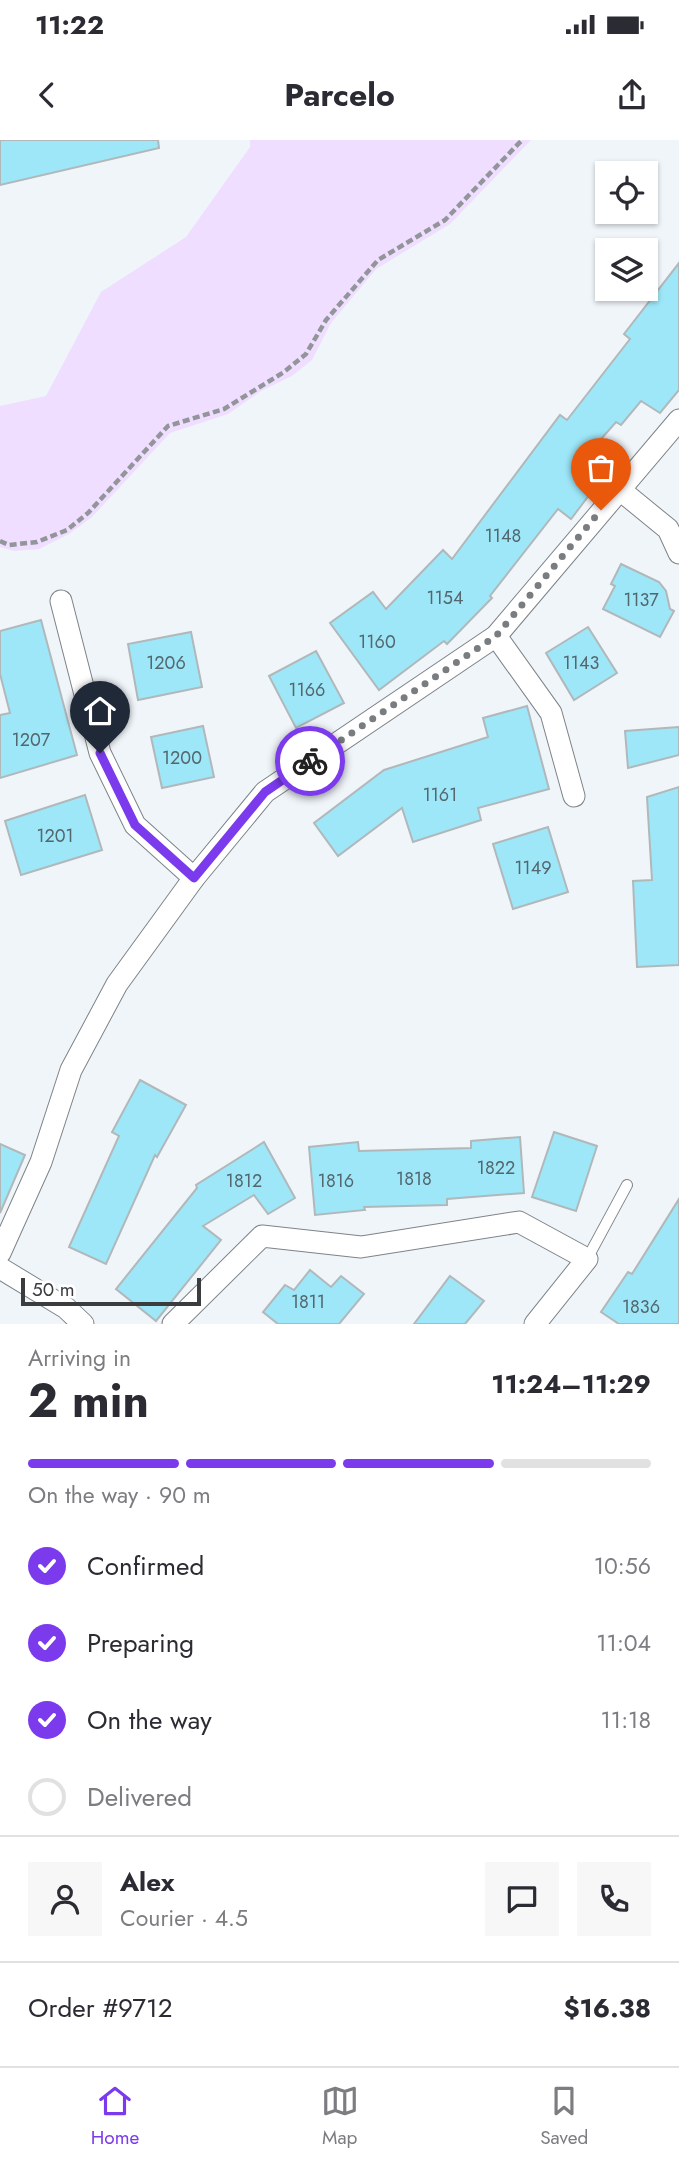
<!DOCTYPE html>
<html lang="en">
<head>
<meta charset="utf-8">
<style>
  :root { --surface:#fff; --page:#f7f7f7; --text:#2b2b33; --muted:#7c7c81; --line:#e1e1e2; --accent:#7c3aed }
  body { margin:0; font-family:Jost,sans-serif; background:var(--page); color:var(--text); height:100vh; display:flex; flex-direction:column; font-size:26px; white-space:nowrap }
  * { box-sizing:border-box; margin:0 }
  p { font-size:23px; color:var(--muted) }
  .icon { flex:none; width:38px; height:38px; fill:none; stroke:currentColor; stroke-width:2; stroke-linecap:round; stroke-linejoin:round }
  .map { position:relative; height:1184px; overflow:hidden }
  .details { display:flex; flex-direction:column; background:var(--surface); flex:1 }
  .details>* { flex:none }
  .controls { position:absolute; left:595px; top:21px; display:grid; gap:14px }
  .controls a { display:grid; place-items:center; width:63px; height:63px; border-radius:0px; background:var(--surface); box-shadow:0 2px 5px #0004; font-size:35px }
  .scale { position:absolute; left:21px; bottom:18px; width:180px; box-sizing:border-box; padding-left:7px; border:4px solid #3a3c3e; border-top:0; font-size:19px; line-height:24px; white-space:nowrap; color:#3a3c3e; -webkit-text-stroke:5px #fff; paint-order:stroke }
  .pin { position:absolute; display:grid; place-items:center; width:60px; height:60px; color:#fff; margin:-72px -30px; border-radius:50% 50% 50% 0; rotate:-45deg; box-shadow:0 0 7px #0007 }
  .pin .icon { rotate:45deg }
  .courier { position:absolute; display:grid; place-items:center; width:70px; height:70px; margin:-35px; border:5px solid #7c3aed; border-radius:50%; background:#fff; color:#222; box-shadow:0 2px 9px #0007 }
  .overview em { font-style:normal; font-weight:700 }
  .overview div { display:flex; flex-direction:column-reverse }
  .overview { display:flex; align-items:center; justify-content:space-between; height:119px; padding:0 28px }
  h1 { font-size:46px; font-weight:700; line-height:52px }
  .bar { display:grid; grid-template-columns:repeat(4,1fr); gap:10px 7px; align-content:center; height:84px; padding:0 28px }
  .bar i { height:9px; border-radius:5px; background:var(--line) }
  .bar .selected { background:var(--accent) }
  .bar p { grid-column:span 4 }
  .line { display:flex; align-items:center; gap:18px; padding:0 28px; border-top:2px solid var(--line) }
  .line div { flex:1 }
  .round { display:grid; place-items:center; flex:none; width:74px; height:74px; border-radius:0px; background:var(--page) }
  ol { padding:0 28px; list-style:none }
  li { display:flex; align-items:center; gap:21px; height:77px }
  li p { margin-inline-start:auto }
  li .icon { padding:7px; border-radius:50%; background:var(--accent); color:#fff; stroke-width:4 }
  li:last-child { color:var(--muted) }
  li i { width:38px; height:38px; border:4px solid var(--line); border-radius:50% }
  .status { display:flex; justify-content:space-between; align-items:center; height:49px; padding:0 35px; background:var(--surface); direction:ltr }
  .status svg { height:19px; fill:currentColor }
  header { display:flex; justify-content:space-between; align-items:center; height:91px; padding:0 28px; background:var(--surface); font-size:32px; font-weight:700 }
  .dock { display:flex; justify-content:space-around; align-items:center; height:98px; border-top:2px solid var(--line); background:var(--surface); font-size:19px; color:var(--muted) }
  .dock a { display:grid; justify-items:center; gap:4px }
  .dock .selected { color:var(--accent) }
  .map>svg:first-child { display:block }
  .green { fill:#efdeff }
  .building { fill:#9ee7f9; stroke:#b1b8ba; stroke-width:2 }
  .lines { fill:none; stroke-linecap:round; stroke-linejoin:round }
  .lane-casing { stroke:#7e8388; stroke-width:12 }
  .street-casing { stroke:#7e8388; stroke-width:23 }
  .path { stroke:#929599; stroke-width:4.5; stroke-dasharray:7 3.5; stroke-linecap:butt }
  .lane { stroke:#fff; stroke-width:10 }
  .street { stroke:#fff; stroke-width:21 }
  .done { stroke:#7a7d80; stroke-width:7; stroke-dasharray:0 12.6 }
  .route { stroke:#7c3aed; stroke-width:9 }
  .labels { text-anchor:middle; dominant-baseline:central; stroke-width:6; stroke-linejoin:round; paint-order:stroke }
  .number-label { font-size:18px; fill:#53676d }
</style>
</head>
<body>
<div class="status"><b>11:22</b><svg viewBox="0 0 49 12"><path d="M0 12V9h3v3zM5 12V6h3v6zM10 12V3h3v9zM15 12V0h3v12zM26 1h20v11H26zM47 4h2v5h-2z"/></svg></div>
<header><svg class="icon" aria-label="back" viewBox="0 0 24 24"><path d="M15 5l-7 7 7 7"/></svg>Parcelo<svg class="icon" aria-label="share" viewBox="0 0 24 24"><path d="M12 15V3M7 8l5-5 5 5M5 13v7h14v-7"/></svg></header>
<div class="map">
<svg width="679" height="1184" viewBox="0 0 679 1184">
  <rect width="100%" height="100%" fill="#f0f5fa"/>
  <polygon class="green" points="250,0 531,0 450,84 376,129 331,183 312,220 292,236 261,251 228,274 170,293 92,377 69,394 39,409 14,411 0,407 0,266 46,256 101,152 186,97 250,7"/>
  <g class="building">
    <polygon points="0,0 158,0 159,8 0,45"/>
    <polygon points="679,123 679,250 660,273 641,261 621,285 616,282 572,332 593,350 571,379 558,369 490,456 492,458 447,504 444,501 379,550 330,483 373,452 386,469 443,410 452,419 560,275 567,280 630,199 624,194"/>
    <polygon points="621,424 659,442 666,451 670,469 674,471 660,497 603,469 615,446 611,444"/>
    <polygon points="41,480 77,615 0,638 0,575 10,573 0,534 0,491"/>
    <polygon points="588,487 617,533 574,560 546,513"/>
    <polygon points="191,492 202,547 138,560 128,504"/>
    <polygon points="316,511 344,563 296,588 269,536"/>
    <polygon points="527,566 549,649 478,668 481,680 413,702 402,668 338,716 314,683 384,630 488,597 483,578"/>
    <polygon points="203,586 214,637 162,648 151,597"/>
    <polygon points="679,587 679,615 628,628 625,591"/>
    <polygon points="679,647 679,825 637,827 633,741 652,740 647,657"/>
    <polygon points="85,655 102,710 21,735 5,681"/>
    <polygon points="548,687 568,752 513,769 493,704"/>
    <polygon points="140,940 186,965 157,1017 155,1015 106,1124 69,1107 119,996 112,992"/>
    <polygon points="554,992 597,1006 576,1071 532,1057"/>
    <polygon points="520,997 524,1053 447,1059 447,1065 364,1067 365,1070 315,1075 309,1007 358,1002 359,1011 471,1008 471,1001"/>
    <polygon points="264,1002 295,1058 268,1074 254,1055 203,1086 221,1100 156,1181 116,1149 197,1048 196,1045"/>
    <polygon points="0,1004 25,1015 0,1073"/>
    <polygon points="679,1059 679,1184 619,1184 601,1172 628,1132 632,1134"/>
    <polygon points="310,1130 331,1147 341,1136 364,1154 339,1184 278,1184 263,1172 285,1145 294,1150"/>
    <polygon points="450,1136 484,1161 465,1184 414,1184"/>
  </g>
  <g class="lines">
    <g class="lane-casing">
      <polyline id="lane" points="587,1119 627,1045"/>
    </g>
    <g class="street-casing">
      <g id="street">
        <polyline points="619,349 668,389 679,413"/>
        <polyline points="61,461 100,613 135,685 194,738"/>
        <polyline points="496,496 551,573 574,656"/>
        <polyline points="0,1113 41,1022 71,930 117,844 194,738 265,652 496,496 679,280"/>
        <polyline points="0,1128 66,1168 83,1184"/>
        <polyline points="173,1184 262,1096 361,1107 519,1082 587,1119 535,1184"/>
      </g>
    </g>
    <polyline class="path" points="0,401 9,405 37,402 67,390 88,373 168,286 224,269 284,232 306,214 326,180 378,120 445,80 522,0"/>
    <use href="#lane" class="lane"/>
    <use href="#street" class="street"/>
  </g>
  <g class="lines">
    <polyline class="done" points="310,621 496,496 601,370"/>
    <polyline class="route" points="100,613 135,685 194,738 265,652 310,621"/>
  </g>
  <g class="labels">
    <g class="number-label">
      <text x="503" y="396">1148</text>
      <text x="445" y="458">1154</text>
      <text x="641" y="460">1137</text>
      <text x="377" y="502">1160</text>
      <text x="166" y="523">1206</text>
      <text x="581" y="523">1143</text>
      <text x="307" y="550">1166</text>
      <text x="31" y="600">1207</text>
      <text x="182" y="618">1200</text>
      <text x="440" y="655">1161</text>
      <text x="55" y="696">1201</text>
      <text x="533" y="728">1149</text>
      <text x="496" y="1028">1822</text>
      <text x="414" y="1039">1818</text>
      <text x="244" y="1041">1812</text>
      <text x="336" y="1041">1816</text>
      <text x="308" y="1162">1811</text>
      <text x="641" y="1167">1836</text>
    </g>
  </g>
</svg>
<div class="controls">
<a><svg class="icon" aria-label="locate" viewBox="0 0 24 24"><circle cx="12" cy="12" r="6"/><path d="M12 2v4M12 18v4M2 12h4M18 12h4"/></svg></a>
<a><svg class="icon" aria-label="layers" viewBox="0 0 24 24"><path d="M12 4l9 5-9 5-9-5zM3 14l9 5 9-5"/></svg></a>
</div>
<div class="scale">50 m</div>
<div class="pin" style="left:601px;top:370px;background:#ea580c"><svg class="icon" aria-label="bag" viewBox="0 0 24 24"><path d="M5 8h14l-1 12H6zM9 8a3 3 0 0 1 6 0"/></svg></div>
<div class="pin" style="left:100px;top:613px;background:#1f2937"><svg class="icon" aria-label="home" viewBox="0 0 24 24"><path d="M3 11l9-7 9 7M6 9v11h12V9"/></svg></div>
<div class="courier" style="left:310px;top:621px"><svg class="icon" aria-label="bike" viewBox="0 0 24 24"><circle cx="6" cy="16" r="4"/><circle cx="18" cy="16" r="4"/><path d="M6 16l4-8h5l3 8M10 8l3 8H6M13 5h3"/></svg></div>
</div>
<section class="details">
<div class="overview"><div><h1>2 min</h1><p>Arriving in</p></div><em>11:24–11:29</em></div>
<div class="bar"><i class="selected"></i><i class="selected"></i><i class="selected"></i><i></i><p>On the way · 90 m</p></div>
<ol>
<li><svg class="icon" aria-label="check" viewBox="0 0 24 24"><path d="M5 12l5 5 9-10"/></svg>Confirmed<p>10:56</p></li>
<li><svg class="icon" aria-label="check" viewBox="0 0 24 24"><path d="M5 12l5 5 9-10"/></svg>Preparing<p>11:04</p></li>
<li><svg class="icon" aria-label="check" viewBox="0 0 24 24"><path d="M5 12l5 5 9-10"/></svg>On the way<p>11:18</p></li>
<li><i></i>Delivered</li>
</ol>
<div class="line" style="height:126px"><a class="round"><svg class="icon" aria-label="person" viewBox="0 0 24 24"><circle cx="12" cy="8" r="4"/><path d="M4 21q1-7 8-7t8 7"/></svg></a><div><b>Alex</b><p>Courier · 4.5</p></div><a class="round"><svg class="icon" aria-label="chat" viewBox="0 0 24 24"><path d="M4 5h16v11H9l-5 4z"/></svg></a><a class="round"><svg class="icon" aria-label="phone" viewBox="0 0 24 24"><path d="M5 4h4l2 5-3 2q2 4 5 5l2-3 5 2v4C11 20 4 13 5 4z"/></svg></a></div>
<div class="line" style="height:91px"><div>Order #9712</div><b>$16.38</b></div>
</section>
<nav class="dock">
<a class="selected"><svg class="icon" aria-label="home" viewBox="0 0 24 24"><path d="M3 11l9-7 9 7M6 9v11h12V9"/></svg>Home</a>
<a><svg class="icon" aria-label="map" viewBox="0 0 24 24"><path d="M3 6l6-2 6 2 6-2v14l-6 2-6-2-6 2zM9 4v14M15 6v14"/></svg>Map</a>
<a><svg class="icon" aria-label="saved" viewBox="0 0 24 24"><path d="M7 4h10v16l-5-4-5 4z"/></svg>Saved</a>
</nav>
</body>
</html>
